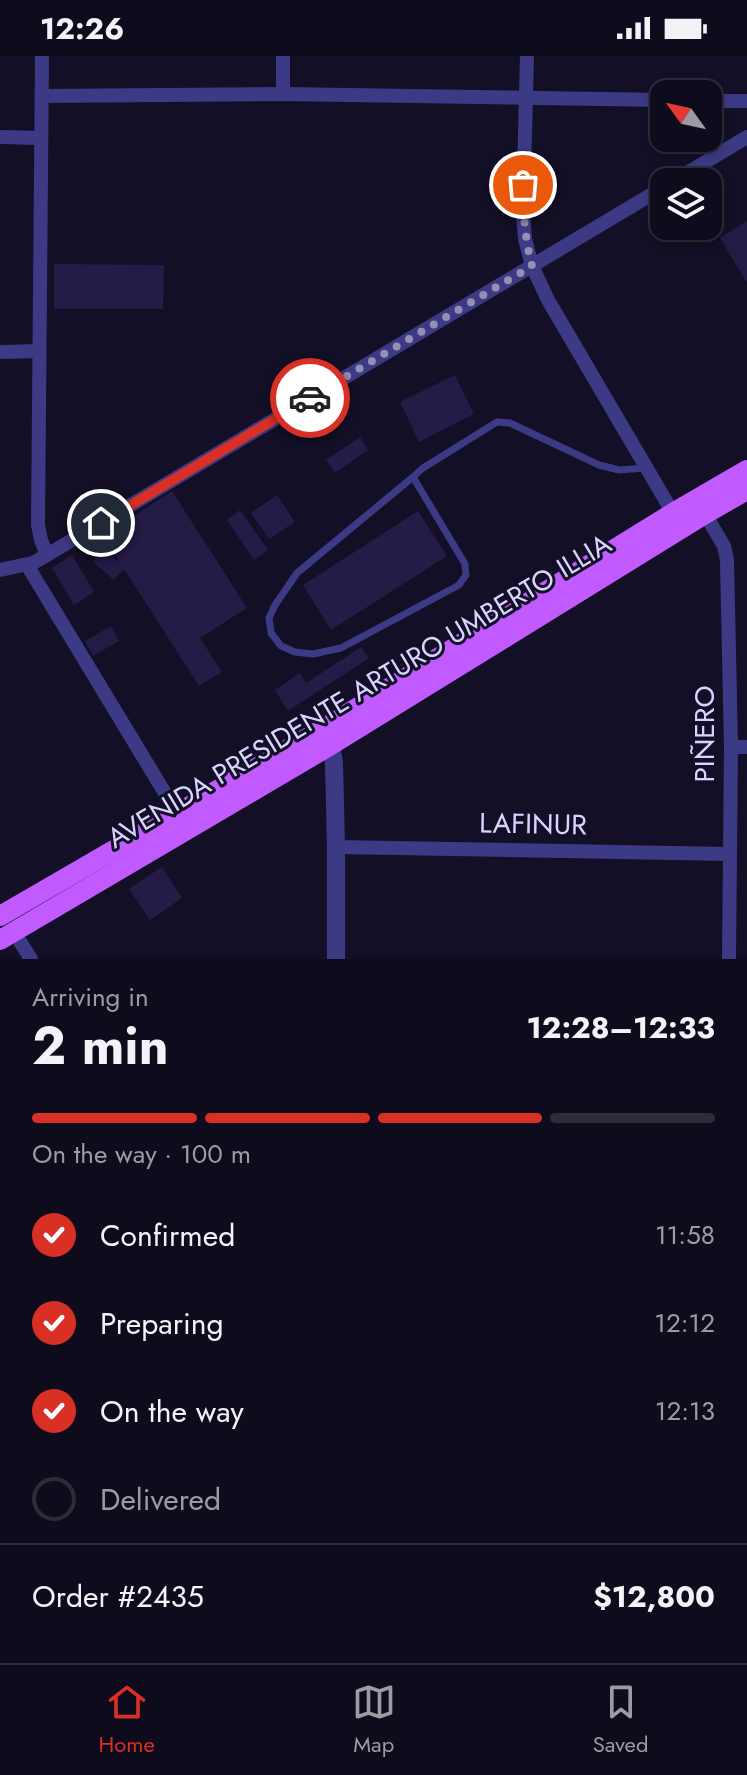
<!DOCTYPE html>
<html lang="en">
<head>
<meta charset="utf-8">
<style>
  :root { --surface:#0e0b1c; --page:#171425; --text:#f1f3f6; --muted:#9b9ba3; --line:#2e2b3b; --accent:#d93025 }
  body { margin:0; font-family:Jost,sans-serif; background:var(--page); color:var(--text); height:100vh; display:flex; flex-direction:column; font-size:30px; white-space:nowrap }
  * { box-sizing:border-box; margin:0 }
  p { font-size:26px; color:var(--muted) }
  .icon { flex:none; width:44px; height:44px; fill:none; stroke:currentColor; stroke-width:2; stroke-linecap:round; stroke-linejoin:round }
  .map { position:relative; height:903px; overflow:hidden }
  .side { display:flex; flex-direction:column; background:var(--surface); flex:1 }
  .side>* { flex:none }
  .needle { width:52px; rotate:303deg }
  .fabs { position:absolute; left:650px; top:24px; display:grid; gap:16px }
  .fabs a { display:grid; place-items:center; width:72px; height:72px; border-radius:16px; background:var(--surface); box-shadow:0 4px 12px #0003,0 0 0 2px var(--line); font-size:40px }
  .pin { position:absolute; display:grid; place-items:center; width:68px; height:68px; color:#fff; margin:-34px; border:4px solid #fff; border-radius:50%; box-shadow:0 2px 8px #0007 }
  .courier { position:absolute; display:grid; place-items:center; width:80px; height:80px; margin:-40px; border:6px solid #d93025; border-radius:50%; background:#fff; color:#222; box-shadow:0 2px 10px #0007 }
  .summary em { font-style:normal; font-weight:700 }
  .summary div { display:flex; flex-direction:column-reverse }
  .summary { display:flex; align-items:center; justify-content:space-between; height:136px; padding:0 32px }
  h1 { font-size:52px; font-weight:700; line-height:60px }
  .bar { display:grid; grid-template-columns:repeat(4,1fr); gap:12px 8px; align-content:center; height:96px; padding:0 32px }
  .bar i { height:10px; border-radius:6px; background:var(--line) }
  .bar .on { background:var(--accent) }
  .bar p { grid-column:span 4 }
  .line { display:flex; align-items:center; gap:20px; padding:0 32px; border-top:2px solid var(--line) }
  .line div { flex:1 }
  ol { padding:0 32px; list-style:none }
  li { display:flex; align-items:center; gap:24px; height:88px }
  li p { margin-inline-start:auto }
  li .icon { padding:8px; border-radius:50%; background:var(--accent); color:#fff; stroke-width:4 }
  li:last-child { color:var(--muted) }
  li i { width:44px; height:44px; border:4px solid var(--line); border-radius:50% }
  .status { display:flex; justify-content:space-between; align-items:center; height:56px; padding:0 40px; background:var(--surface); direction:ltr }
  .status svg { height:22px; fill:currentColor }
  .tab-bar { display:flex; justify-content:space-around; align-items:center; height:112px; border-top:2px solid var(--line); background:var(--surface); font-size:22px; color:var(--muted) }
  .tab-bar a { display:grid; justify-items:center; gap:4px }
  .tab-bar .on { color:var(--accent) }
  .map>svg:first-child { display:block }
  .building { fill:#241b47 }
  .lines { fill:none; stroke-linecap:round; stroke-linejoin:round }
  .service { stroke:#3d3a85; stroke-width:7 }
  .minor { stroke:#3d3a85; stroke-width:14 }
  .tertiary { stroke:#3d3a85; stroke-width:18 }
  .primary { stroke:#c25bff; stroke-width:20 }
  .done { stroke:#948fb3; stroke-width:8; stroke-dasharray:0 14.4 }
  .route { stroke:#d93025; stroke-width:10 }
  .labels { text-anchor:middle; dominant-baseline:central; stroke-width:6; stroke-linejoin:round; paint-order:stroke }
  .street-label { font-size:28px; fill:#d9d4ff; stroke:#130f26 }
</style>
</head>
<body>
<div class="status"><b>12:26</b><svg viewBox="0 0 49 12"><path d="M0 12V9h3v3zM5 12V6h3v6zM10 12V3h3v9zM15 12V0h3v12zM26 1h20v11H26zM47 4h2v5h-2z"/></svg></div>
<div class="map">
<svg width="747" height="903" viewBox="0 0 747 903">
  <rect width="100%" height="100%" fill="#130f26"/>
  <g class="building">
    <polygon points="747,165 747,227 720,182"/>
    <polygon points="54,208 164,209 163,253 54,253"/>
    <polygon points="455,319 474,358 419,386 400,346"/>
    <polygon points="360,381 368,394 335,417 326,404"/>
    <polygon points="172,435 247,552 200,582 222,616 199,630 124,513 114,524 93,506 104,493 120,507 103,480"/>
    <polygon points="277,439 295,466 269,483 251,457"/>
    <polygon points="240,454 268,494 254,504 227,464"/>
    <polygon points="418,455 447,500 331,574 303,529"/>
    <polygon points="72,499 94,536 74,549 52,512"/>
    <polygon points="111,570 119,585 93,600 85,585"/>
    <polygon points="361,591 369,602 288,655 275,634 300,617 306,627"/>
    <polygon points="162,811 182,842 150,864 129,833"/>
  </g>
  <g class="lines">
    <polyline class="service" points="413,421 465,508 466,519 459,529 341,592 313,598 295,596 281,590 271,577 269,562 275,549 297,517 413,421 423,412 497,366 510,367 599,409 619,414 645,412"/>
    <g class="minor">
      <polyline points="42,0 38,469 41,484 47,499"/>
      <polyline points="527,0 523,158 525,183 532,210 548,244 673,457"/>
      <polyline points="283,38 283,0"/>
      <polyline points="43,40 283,38 664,44"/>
      <polyline points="708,45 747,45"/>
      <polyline points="0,81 40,82"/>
      <polyline points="672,126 747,81"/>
      <polyline points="0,296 39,295"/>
      <polyline points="705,458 724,490 727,504 731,691 729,903"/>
      <polyline points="27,509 177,757"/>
      <polyline points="0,514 33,507 47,499 664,131"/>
      <polyline points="731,691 747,691"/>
      <polyline points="336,791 729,798"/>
      <polyline points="14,876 31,903"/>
    </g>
    <polyline class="tertiary" points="325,680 331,689 334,707 336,791 336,903"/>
    <g class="primary">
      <polyline points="0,860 321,674 673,457 747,414"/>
      <polyline points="0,884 331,689 705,458 747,434"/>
    </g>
  </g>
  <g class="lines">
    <path class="done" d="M310 342 532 210C525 183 523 157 523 129"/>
    <polyline class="route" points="101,467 310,342"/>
  </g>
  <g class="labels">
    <g class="street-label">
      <text transform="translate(359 635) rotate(-31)">AVENIDA PRESIDENTE ARTURO UMBERTO ILLIA</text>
      <text transform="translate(704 678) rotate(-90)">PIÑERO</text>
      <text transform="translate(533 768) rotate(1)">LAFINUR</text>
    </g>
  </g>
</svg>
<div class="fabs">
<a><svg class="needle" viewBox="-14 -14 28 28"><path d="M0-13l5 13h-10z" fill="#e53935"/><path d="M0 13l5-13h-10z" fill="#9b9ba3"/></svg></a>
<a><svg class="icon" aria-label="layers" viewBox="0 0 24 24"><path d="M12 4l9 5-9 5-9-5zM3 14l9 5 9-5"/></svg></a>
</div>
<div class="pin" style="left:523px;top:129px;background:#ea580c"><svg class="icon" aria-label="bag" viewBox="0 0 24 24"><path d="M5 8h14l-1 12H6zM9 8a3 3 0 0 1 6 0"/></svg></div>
<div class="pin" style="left:101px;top:467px;background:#1f2937"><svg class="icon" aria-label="home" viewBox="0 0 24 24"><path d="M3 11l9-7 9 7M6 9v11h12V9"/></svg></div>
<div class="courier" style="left:310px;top:342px"><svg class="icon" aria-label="car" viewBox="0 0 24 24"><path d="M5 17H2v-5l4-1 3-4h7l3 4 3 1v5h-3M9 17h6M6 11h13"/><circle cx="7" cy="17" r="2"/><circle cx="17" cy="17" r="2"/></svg></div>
</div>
<section class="side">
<div class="summary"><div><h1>2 min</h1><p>Arriving in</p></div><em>12:28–12:33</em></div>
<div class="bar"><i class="on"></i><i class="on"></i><i class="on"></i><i></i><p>On the way · 100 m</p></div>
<ol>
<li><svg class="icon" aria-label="check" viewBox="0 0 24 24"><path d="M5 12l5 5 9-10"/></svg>Confirmed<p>11:58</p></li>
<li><svg class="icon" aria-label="check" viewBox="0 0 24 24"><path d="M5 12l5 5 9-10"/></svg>Preparing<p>12:12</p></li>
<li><svg class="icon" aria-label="check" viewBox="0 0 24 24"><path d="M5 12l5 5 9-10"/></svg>On the way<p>12:13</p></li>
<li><i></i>Delivered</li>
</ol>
<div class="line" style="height:104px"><div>Order #2435</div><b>$12,800</b></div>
</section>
<nav class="tab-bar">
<a class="on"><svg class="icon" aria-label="home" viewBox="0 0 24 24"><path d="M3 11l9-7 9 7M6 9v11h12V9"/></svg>Home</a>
<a><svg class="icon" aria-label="map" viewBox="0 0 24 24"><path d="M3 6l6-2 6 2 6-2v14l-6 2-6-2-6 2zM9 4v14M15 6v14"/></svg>Map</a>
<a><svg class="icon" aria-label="saved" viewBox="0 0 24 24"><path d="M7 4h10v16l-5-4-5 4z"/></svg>Saved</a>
</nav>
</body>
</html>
